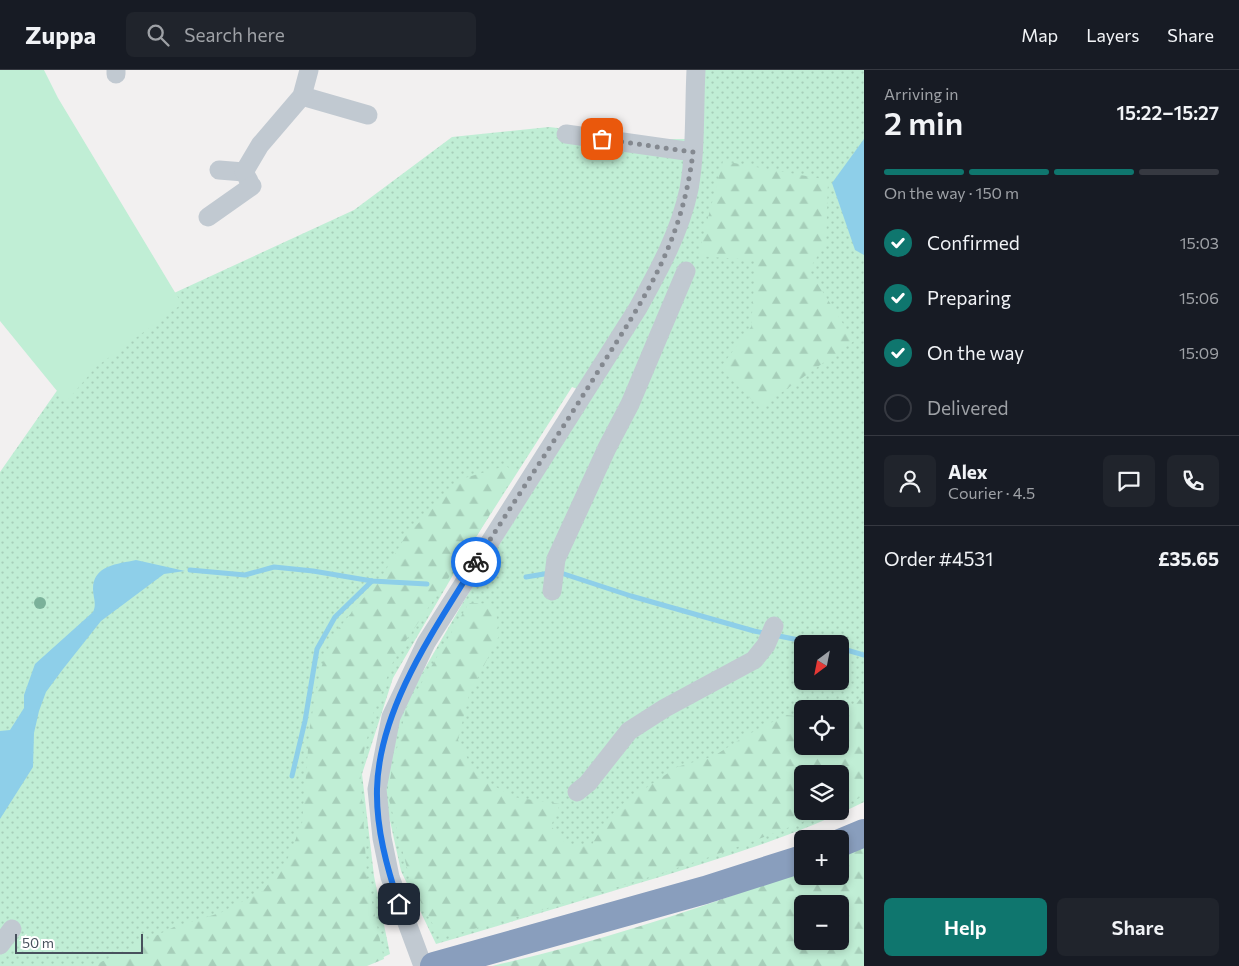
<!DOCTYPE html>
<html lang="en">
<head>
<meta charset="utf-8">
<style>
  :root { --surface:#171b24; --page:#20242c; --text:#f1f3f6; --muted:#9ea1a6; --line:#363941; --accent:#0f766e }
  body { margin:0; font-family:Commissioner,sans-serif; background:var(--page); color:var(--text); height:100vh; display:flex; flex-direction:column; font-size:19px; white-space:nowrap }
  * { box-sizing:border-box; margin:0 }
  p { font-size:16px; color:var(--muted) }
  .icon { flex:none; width:28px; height:28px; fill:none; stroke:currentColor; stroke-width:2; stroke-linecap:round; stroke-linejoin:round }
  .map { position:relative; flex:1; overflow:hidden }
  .panel { display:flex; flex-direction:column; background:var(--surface); width:375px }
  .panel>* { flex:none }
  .needle { width:32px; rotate:212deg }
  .buttons { position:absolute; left:794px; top:565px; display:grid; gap:10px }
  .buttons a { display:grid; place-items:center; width:55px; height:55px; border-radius:8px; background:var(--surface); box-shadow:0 2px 8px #0003; font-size:25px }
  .scale { position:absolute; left:15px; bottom:12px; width:128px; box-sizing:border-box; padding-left:5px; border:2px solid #48515d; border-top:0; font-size:14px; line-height:18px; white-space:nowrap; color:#48515d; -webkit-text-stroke:4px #fff; paint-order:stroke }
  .pin { position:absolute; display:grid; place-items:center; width:42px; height:42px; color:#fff; margin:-21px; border-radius:10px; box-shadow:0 2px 8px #0006 }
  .courier { position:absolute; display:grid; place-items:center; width:50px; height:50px; margin:-25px; border:4px solid #1a73e8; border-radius:50%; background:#fff; color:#222; box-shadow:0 1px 6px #0007 }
  .head em { font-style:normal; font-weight:600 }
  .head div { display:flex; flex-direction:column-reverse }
  .head { display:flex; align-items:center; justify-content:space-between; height:85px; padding:0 20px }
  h1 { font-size:32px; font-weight:600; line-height:38px }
  .bar { display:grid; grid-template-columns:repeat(4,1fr); gap:8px 5px; align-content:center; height:60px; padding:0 20px }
  .bar i { height:6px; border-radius:4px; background:var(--line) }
  .bar .on { background:var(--accent) }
  .bar p { grid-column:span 4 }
  .line { display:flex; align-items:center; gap:12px; padding:0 20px; border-top:1px solid var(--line) }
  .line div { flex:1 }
  .round { display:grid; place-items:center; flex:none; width:52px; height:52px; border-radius:8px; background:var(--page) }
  ol { padding:0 20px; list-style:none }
  li { display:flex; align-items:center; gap:15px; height:55px }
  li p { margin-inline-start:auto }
  li .icon { padding:5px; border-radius:50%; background:var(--accent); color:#fff; stroke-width:4 }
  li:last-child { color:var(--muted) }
  li i { width:28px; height:28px; border:2px solid var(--line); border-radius:50% }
  .primary-button { display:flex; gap:10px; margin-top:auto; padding:10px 20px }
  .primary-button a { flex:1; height:58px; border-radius:8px; background:var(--accent); color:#fff; font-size:20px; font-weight:600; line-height:58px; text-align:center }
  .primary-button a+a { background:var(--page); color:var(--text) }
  header { display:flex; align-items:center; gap:30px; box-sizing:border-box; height:70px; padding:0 25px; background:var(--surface); border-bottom:1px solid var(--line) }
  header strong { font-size:24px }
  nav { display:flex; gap:28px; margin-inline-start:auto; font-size:18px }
  .search { width:350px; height:45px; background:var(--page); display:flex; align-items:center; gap:12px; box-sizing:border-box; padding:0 18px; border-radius:8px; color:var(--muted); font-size:19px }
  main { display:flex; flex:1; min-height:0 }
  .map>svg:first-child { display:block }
  .grass { fill:url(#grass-dots); fill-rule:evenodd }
  .forest { fill:url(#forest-firs); fill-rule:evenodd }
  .park { fill:#c0eed5 }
  .water { fill:#8ecfe9 }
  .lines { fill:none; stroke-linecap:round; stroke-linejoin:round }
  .stream { stroke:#8ecfe9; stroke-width:5 }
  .minor { stroke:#c1c9d1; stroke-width:19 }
  .highway { stroke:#899ebd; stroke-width:28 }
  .tree { fill:#7bb19a }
  .done { stroke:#848990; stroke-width:5; stroke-dasharray:0 9 }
  .route { stroke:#1a73e8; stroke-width:6 }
</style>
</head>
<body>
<header>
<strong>Zuppa</strong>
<div class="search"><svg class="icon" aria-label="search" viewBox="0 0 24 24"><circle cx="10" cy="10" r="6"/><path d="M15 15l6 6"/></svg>Search here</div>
<nav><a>Map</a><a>Layers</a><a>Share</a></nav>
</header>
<main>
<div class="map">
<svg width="864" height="896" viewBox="0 0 864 896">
  <defs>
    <pattern id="grass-dots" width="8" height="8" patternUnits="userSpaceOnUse" patternTransform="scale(1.25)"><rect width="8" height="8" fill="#c0eed5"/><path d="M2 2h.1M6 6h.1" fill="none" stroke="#a6ceb9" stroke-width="1.8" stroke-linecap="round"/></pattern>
    <pattern id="forest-firs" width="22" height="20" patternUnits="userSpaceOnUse" patternTransform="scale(1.25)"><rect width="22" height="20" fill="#c0eed5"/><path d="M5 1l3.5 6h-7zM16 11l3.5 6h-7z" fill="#a6ceb9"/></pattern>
  </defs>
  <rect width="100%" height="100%" fill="#f2f0f0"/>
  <path class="grass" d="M701 0H864V732C791 768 713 791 636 814 569 834 503 855 436 874L401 801 383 719 403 636 465 529 593 325 572 317 467 481 393 608 362 704 374 806 390 884 365 896H0V402L84 282 122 247 354 140 452 67 549 57 651 69H700ZM802 574H840V611H802ZM802 639H840V676H802ZM802 704H840V741H802Z"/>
  <g class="forest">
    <polygon points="723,91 828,110 826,172 809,200 854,271 760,338 720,298 751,257 756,190 698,186"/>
    <polygon points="506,396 515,402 478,464 395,587 373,644 360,698 367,808 384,889 367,896 93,896 174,857 220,843 263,821 288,788 302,754 310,655 321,598 334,564 384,503 405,467 461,409"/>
    <path d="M469 533 495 534 499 566 469 625 458 670 476 705 513 727 560 734 551 756 566 774 591 776 608 748 625 732 677 697 714 686 747 665 786 645 802 647V676H840V642L854 637 864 624V726L840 736V704H802V741H829C704 794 571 833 440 868L411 813 387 722 406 639Z"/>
    <path d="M864 775V896H492C598 872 701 839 802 800V806H840V785ZM802 834H840V871H802Z"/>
  </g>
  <polygon class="park" points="0,0 44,0 58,28 182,234 96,297 66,332 0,251"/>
  <g class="water">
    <polygon points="864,69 864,185 855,180 832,113"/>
    <path d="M136 490 185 501 164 504 101 551 63 599 46 622 39 641 34 663 33 697 0 749V661L10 660 24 638V625L35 594 93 542C97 534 93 527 93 519 93 495 118 494 136 490Z"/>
  </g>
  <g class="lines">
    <g class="stream">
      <polyline points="190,500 245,505 274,497 313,501 372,511 427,514"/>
      <polyline points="558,502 631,526 754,561 819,574"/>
      <polyline points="526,507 550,503"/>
      <polyline points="840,578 864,585"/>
      <polyline points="292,706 305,651 317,579 335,547 372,511"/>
    </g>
    <g class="minor">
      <polyline points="116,0 116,4"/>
      <polyline points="302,26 368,45"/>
      <polyline points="566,64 693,82"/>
      <polyline points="219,100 244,102 249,111"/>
      <polyline points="244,102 260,75 302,26 309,0"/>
      <polyline points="208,147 252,116"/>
      <polyline points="552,521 556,489 607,378 630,334 686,201"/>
      <polyline points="577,722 588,713 629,661 665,638 754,590 766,575 774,556"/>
      <polyline points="0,875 12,859"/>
      <path d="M423 896 390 807 382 768 377 719 391 647 426 573 638 238C659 200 680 162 689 119 696 80 694 39 696 0"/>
    </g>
    <g class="highway">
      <polyline points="840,773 864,763"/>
      <polyline points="434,896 705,820 802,789"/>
    </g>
  </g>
  <circle class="tree" cx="40" cy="533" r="6"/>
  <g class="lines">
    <path class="done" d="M476 492C516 428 558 366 597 303 645 227 682 174 693 82L602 69"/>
    <path class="route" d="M399 834C387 798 376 758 377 719 379 638 435 559 476 492"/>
  </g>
</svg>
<div class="buttons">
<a><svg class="needle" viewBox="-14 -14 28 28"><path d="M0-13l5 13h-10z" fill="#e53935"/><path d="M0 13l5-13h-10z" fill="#9ea1a6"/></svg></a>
<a><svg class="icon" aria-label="locate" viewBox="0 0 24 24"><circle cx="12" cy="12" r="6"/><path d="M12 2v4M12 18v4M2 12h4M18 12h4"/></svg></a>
<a><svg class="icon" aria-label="layers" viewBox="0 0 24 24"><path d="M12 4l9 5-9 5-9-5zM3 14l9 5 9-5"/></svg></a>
<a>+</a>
<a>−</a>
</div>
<div class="scale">50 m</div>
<div class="pin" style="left:602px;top:69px;background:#ea580c"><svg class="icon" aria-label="bag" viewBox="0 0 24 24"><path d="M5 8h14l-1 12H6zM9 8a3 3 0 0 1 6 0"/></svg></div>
<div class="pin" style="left:399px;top:834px;background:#1f2937"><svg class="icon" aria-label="home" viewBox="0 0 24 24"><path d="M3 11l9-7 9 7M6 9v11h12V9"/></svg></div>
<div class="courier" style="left:476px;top:492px"><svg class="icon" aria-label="bike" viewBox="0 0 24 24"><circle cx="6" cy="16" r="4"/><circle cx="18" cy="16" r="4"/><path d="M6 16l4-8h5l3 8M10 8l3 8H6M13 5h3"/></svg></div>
</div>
<section class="panel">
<div class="head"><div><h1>2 min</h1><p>Arriving in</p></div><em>15:22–15:27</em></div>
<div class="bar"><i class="on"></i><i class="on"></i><i class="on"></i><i></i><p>On the way · 150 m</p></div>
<ol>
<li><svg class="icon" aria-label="check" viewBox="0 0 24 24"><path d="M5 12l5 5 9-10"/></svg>Confirmed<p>15:03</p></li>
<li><svg class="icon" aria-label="check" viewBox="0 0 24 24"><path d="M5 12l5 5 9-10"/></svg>Preparing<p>15:06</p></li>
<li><svg class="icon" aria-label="check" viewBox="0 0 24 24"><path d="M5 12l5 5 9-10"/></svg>On the way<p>15:09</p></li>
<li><i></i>Delivered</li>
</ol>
<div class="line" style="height:90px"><a class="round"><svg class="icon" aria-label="person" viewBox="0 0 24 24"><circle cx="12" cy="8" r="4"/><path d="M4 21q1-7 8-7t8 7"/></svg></a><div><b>Alex</b><p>Courier · 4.5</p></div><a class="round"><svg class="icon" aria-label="chat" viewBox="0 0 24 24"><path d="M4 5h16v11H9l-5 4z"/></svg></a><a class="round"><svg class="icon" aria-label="phone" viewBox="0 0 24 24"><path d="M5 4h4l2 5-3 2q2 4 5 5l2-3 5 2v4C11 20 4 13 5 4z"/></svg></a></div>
<div class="line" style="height:65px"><div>Order #4531</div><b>£35.65</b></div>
<div class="primary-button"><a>Help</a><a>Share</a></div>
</section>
</main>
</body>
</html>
